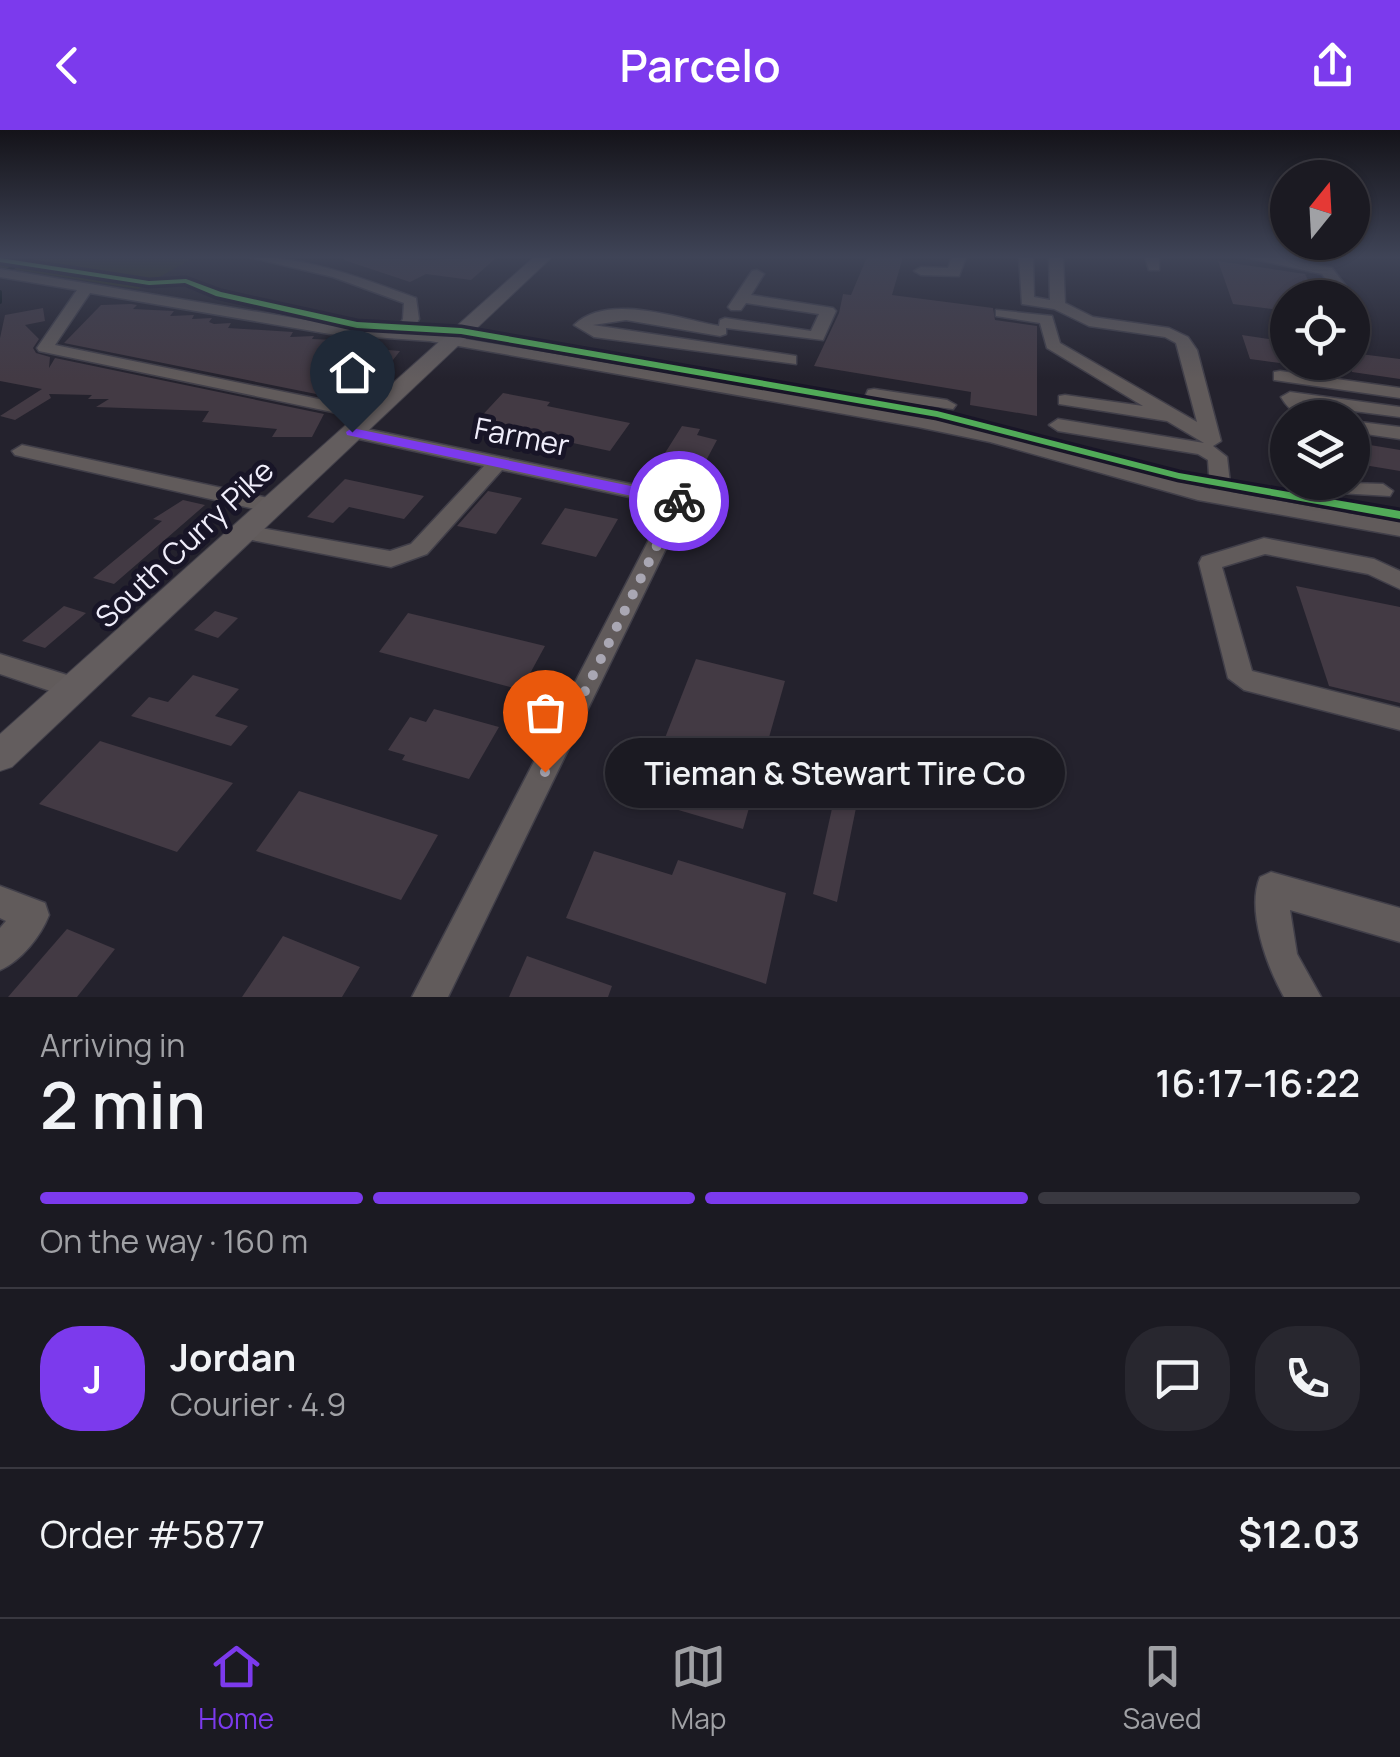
<!DOCTYPE html>
<html lang="en">
<head>
<meta charset="utf-8">
<style>
  :root { --surface:#1b1a22; --page:#28272f; --text:#f1f3f6; --muted:#a0a1a5; --line:#393840; --accent:#7c3aed }
  body { margin:0; font-family:Manrope,sans-serif; background:var(--page); color:var(--text); height:100vh; display:flex; flex-direction:column; font-size:38px; white-space:nowrap }
  * { box-sizing:border-box; margin:0 }
  p { font-size:32px; color:var(--muted) }
  .icon { flex:none; width:55px; height:55px; fill:none; stroke:currentColor; stroke-width:2; stroke-linecap:round; stroke-linejoin:round }
  .map { position:relative; height:867px; overflow:hidden }
  .drawer { display:flex; flex-direction:column; background:var(--surface); flex:1 }
  .drawer>* { flex:none }
  .needle { width:65px; rotate:18deg }
  .fabs { position:absolute; left:1270px; top:30px; display:grid; gap:20px }
  .fabs a { display:grid; place-items:center; width:100px; height:100px; border-radius:50%; background:var(--surface); box-shadow:0 2px 8px #0004,0 0 0 2px var(--line); font-size:50px }
  .pin { position:absolute; display:grid; place-items:center; width:85px; height:85px; color:#fff; margin:-102px -42px; border-radius:50% 50% 50% 0; rotate:-45deg; box-shadow:0 0 10px #0007 }
  .pin .icon { rotate:45deg }
  .courier { position:absolute; display:grid; place-items:center; width:100px; height:100px; margin:-50px; border:8px solid #7c3aed; border-radius:50%; background:#fff; color:#222; box-shadow:0 2px 12px #0007 }
  .bubble { position:absolute; height:70px; border-radius:35px; background:var(--surface); box-shadow:0 2px 8px #0004,0 0 0 2px var(--line); font-size:32px; font-weight:600; line-height:70px; text-align:center }
  .overview em { font-style:normal; font-weight:600 }
  .overview div { display:flex; flex-direction:column-reverse }
  .overview { display:flex; align-items:center; justify-content:space-between; height:170px; padding:0 40px }
  h1 { font-size:65px; font-weight:600; line-height:75px }
  .bar { display:grid; grid-template-columns:repeat(4,1fr); gap:15px 10px; align-content:center; height:120px; padding:0 40px }
  .bar i { height:12px; border-radius:8px; background:var(--line) }
  .bar .active { background:var(--accent) }
  .bar p { grid-column:span 4 }
  .line { display:flex; align-items:center; gap:25px; padding:0 40px; border-top:2px solid var(--line) }
  .line div { flex:1 }
  .round { display:grid; place-items:center; flex:none; width:105px; height:105px; border-radius:40px; background:var(--page) }
  header { display:flex; justify-content:space-between; align-items:center; height:130px; padding:0 40px; background:var(--accent); color:#fff; font-size:45px; font-weight:600 }
  .menu { display:flex; justify-content:space-around; align-items:center; height:140px; border-top:2px solid var(--line); background:var(--surface); font-size:28px; color:var(--muted) }
  .menu a { display:grid; justify-items:center; gap:5px }
  .menu .active { color:var(--accent) }
  .map>svg:first-child { display:block }
  .green { fill:#2a301d }
  .lines { fill:none; stroke-linecap:round; stroke-linejoin:round }
  .stream { stroke:#030e11; stroke-width:4 }
  .building { fill:#433a44 }
  .minor-casing { stroke:#413f49; stroke-width:3 }
  .major-casing { stroke:#413f49; stroke-width:2 }
  .minor { fill:#615b5b; fill-rule:evenodd }
  .major { fill:#635d5e; fill-rule:evenodd }
  .cycleway-casing { stroke:#181527; stroke-width:7 }
  .cycleway { fill:#51ab58; fill-rule:evenodd }
  .route { fill:#7c3aed }
  .done { stroke:#a9a7b3; stroke-width:10; stroke-dasharray:0 18 }
  .labels { text-anchor:middle; dominant-baseline:central; stroke-width:10; stroke-linejoin:round; paint-order:stroke }
  .street-label { font-size:30px; fill:#f0eefb; stroke:#181527 }
</style>
</head>
<body>
<header><svg class="icon" aria-label="back" viewBox="0 0 24 24"><path d="M15 5l-7 7 7 7"/></svg>Parcelo<svg class="icon" aria-label="share" viewBox="0 0 24 24"><path d="M12 15V3M7 8l5-5 5 5M5 13v7h14v-7"/></svg></header>
<div class="map">
<svg width="1400" height="867" viewBox="0 0 1400 867">
  <rect width="100%" height="100%" fill="#24222d"/>
  <polygon class="green" points="0,127 195,127 138,159 0,137"/>
  <g class="lines">
    <g class="stream">
      <polyline points="8,140 32,127"/>
      <polyline points="0,162 0,172"/>
    </g>
  </g>
  <g class="building">
    <polygon points="344,127 427,130 497,127 471,150 426,144 410,152 344,130"/>
    <polygon points="867,127 903,127 892,165 993,178 995,190 1037,196 1037,286 970,275 971,262 814,236 839,183 843,164 851,165"/>
    <polygon points="1218,131 1305,144 1317,168 1288,168 1288,181 1233,174"/>
    <polygon points="131,174 137,175 133,179 174,181 170,186 194,185 192,189 212,188 209,192 214,194 231,193 228,198 293,202 290,207 314,206 312,209 335,210 333,213 354,212 352,217 400,221 382,244 369,243 351,271 64,213 101,175"/>
    <polygon points="43,178 45,191 25,195 39,209 33,218 36,223 50,227 49,238 55,228 324,284 312,307 272,307 277,299 202,292 209,281 96,277 109,269 88,269 92,265 49,264 51,268 15,290 0,286 42,259 0,251 0,208 5,185"/>
    <polygon points="1242,205 1288,212 1288,234 1250,229"/>
    <polygon points="1352,223 1400,229 1400,249 1352,242"/>
    <polygon points="503,263 550,272 547,276 630,293 610,321 476,292"/>
    <polygon points="682,296 700,299 697,305 717,310 701,340 660,331"/>
    <polygon points="1352,312 1400,320 1400,341 1352,333"/>
    <polygon points="345,349 424,366 404,389 349,377 333,393 307,387"/>
    <polygon points="488,361 522,368 496,404 457,396"/>
    <polygon points="183,370 205,375 114,454 93,448 162,391 153,389"/>
    <polygon points="565,378 618,389 596,427 541,414"/>
    <polygon points="1296,456 1400,477 1400,573 1329,556"/>
    <polygon points="64,476 86,483 45,518 22,511"/>
    <polygon points="215,481 238,488 218,508 194,500"/>
    <polygon points="408,483 545,516 521,560 379,522"/>
    <polygon points="696,529 785,551 743,699 641,669"/>
    <polygon points="193,545 239,559 215,586 248,596 231,616 131,586 149,567 168,572"/>
    <polygon points="434,579 499,597 469,649 402,630 405,625 388,620 410,587 426,592"/>
    <polygon points="100,611 233,653 177,722 39,674"/>
    <polygon points="839,647 861,653 837,772 813,764"/>
    <polygon points="299,661 438,705 401,770 256,721"/>
    <polygon points="594,721 672,745 678,730 786,763 766,854 566,788"/>
    <polygon points="67,799 115,819 77,867 8,867"/>
    <polygon points="283,806 360,837 342,867 242,867"/>
    <polygon points="527,826 612,856 608,867 509,867"/>
  </g>
  <g class="lines">
    <g class="minor-casing">
      <g id="minor">
        <path d="M249 127C308 127 361 148 416 168L419 189 413 200 861 276 868 260 874 259 947 270 956 275 953 279 881 270 878 279 993 301 1210 359 1208 330 1198 324 1058 301 1049 295 1058 289 1204 313 1167 291 1059 274V266L1065 265 1143 276 1047 218 1040 193 996 186V180L1052 186 1060 213 1197 292 1176 213 1165 207 1089 196 1054 179 1022 174 1019 127H1033L1034 167 1050 170 1049 127H1063L1065 173 1093 187 1169 198 1188 207 1197 220 1221 311 1213 316 1227 327 1231 362 1325 379 1317 352 1383 354 1393 361 1390 366 1339 363 1347 383 1400 392V406L1198 370 990 312 918 297 430 211 330 204 90 163 55 215 377 281 380 285 371 290 39 221 37 218 77 160 0 147V139L330 194 397 199 403 189 404 173 333 147Z"/>
        <polygon points="952,127 966,127 959,146 921,145 914,141 921,137 948,138"/>
        <polygon points="1145,127 1159,127 1159,140 1149,140"/>
        <polygon points="1245,127 1276,127 1332,138 1355,168 1352,171 1352,168 1340,168 1322,144"/>
        <path d="M757 140 764 144 751 165 833 178 836 181 823 210 726 198V204L720 206 626 190 593 195 790 225 796 226V234L594 207 574 195C608 162 679 189 719 196L720 190 725 188 811 201 819 184 746 173 741 180H731L728 177 752 141Z"/>
        <polygon points="1280,241 1400,258 1400,268 1274,250 1274,242"/>
        <path d="M1290 262 1400 277V287L1307 275 1325 288C1305 288 1292 286 1281 267Z"/>
        <polygon points="1352,291 1400,297 1400,309 1352,302"/>
        <polygon points="352,296 679,364 689,371 448,867 412,867 667,375 502,340 427,424 391,437 236,407 233,402 236,397 244,395 390,421 411,414 484,336 345,306 343,302"/>
        <polygon points="22,315 273,369 283,376 273,383 15,325 12,321"/>
        <polygon points="1264,408 1374,429 1400,441 1400,459 1368,444 1265,424 1222,437 1252,541 1400,578 1400,600 1244,560 1228,548 1199,433 1202,427"/>
        <polygon points="0,524 83,550 87,558 83,566 74,569 0,544"/>
        <path d="M1271 742 1400 778V812L1290 780 1297 824 1321 867H1284C1267 837 1246 780 1260 747Z"/>
        <path d="M0 756 45 773 49 785C41 806 21 831 0 840V798L6 791 0 788Z"/>
      </g>
    </g>
    <g class="major-casing">
      <polygon id="major" points="534,127 552,127 12,637 0,641 0,604"/>
    </g>
    <use href="#minor" class="minor"/>
    <use href="#major" class="major"/>
    <g class="cycleway-casing">
      <polygon id="cycleway" points="0,128 149,151 186,149 221,162 357,192 461,198 937,281 1179,343 1400,381 1400,389 1179,349 937,287 461,204 357,198 216,166 185,153 149,155 0,132"/>
    </g>
    <use href="#cycleway" class="cycleway"/>
  </g>
  <linearGradient id="sky" x2="0" y2="1"><stop stop-color="#141319"/><stop offset="0.51" stop-color="#3f4457"/><stop offset="1" stop-color="#3f4457" stop-opacity="0"/></linearGradient>
  <rect width="1400" height="249" fill="url(#sky)"/>
  <polygon class="route" points="352,298 679,366 687,371 679,376 347,305 346,302"/>
  <g class="lines">
    <polyline class="done" points="545,642 679,371"/>
  </g>
  <g class="labels">
    <g class="street-label">
      <text transform="translate(522 306) rotate(11)">Farmer</text>
      <text transform="translate(184 413) rotate(-43)">South Curry Pike</text>
    </g>
  </g>
</svg>
<div class="fabs">
<a><svg class="needle" viewBox="-14 -14 28 28"><path d="M0-13l5 13h-10z" fill="#e53935"/><path d="M0 13l5-13h-10z" fill="#a0a1a5"/></svg></a>
<a><svg class="icon" aria-label="locate" viewBox="0 0 24 24"><circle cx="12" cy="12" r="6"/><path d="M12 2v4M12 18v4M2 12h4M18 12h4"/></svg></a>
<a><svg class="icon" aria-label="layers" viewBox="0 0 24 24"><path d="M12 4l9 5-9 5-9-5zM3 14l9 5 9-5"/></svg></a>
</div>
<div class="pin" style="left:545px;top:642px;background:#ea580c"><svg class="icon" aria-label="bag" viewBox="0 0 24 24"><path d="M5 8h14l-1 12H6zM9 8a3 3 0 0 1 6 0"/></svg></div>
<div class="pin" style="left:352px;top:302px;background:#1f2937"><svg class="icon" aria-label="home" viewBox="0 0 24 24"><path d="M3 11l9-7 9 7M6 9v11h12V9"/></svg></div>
<div class="courier" style="left:679px;top:371px"><svg class="icon" aria-label="bike" viewBox="0 0 24 24"><circle cx="6" cy="16" r="4"/><circle cx="18" cy="16" r="4"/><path d="M6 16l4-8h5l3 8M10 8l3 8H6M13 5h3"/></svg></div>
<div class="bubble" style="left:605px;top:608px;width:460px">Tieman &amp; Stewart Tire Co</div>
</div>
<section class="drawer">
<div class="overview"><div><h1>2 min</h1><p>Arriving in</p></div><em>16:17–16:22</em></div>
<div class="bar"><i class="active"></i><i class="active"></i><i class="active"></i><i></i><p>On the way · 160 m</p></div>
<div class="line" style="height:180px"><b class="round" style="background:var(--accent);color:#fff">J</b><div><b>Jordan</b><p>Courier · 4.9</p></div><a class="round"><svg class="icon" aria-label="chat" viewBox="0 0 24 24"><path d="M4 5h16v11H9l-5 4z"/></svg></a><a class="round"><svg class="icon" aria-label="phone" viewBox="0 0 24 24"><path d="M5 4h4l2 5-3 2q2 4 5 5l2-3 5 2v4C11 20 4 13 5 4z"/></svg></a></div>
<div class="line" style="height:130px"><div>Order #5877</div><b>$12.03</b></div>
</section>
<nav class="menu">
<a class="active"><svg class="icon" aria-label="home" viewBox="0 0 24 24"><path d="M3 11l9-7 9 7M6 9v11h12V9"/></svg>Home</a>
<a><svg class="icon" aria-label="map" viewBox="0 0 24 24"><path d="M3 6l6-2 6 2 6-2v14l-6 2-6-2-6 2zM9 4v14M15 6v14"/></svg>Map</a>
<a><svg class="icon" aria-label="saved" viewBox="0 0 24 24"><path d="M7 4h10v16l-5-4-5 4z"/></svg>Saved</a>
</nav>
</body>
</html>
